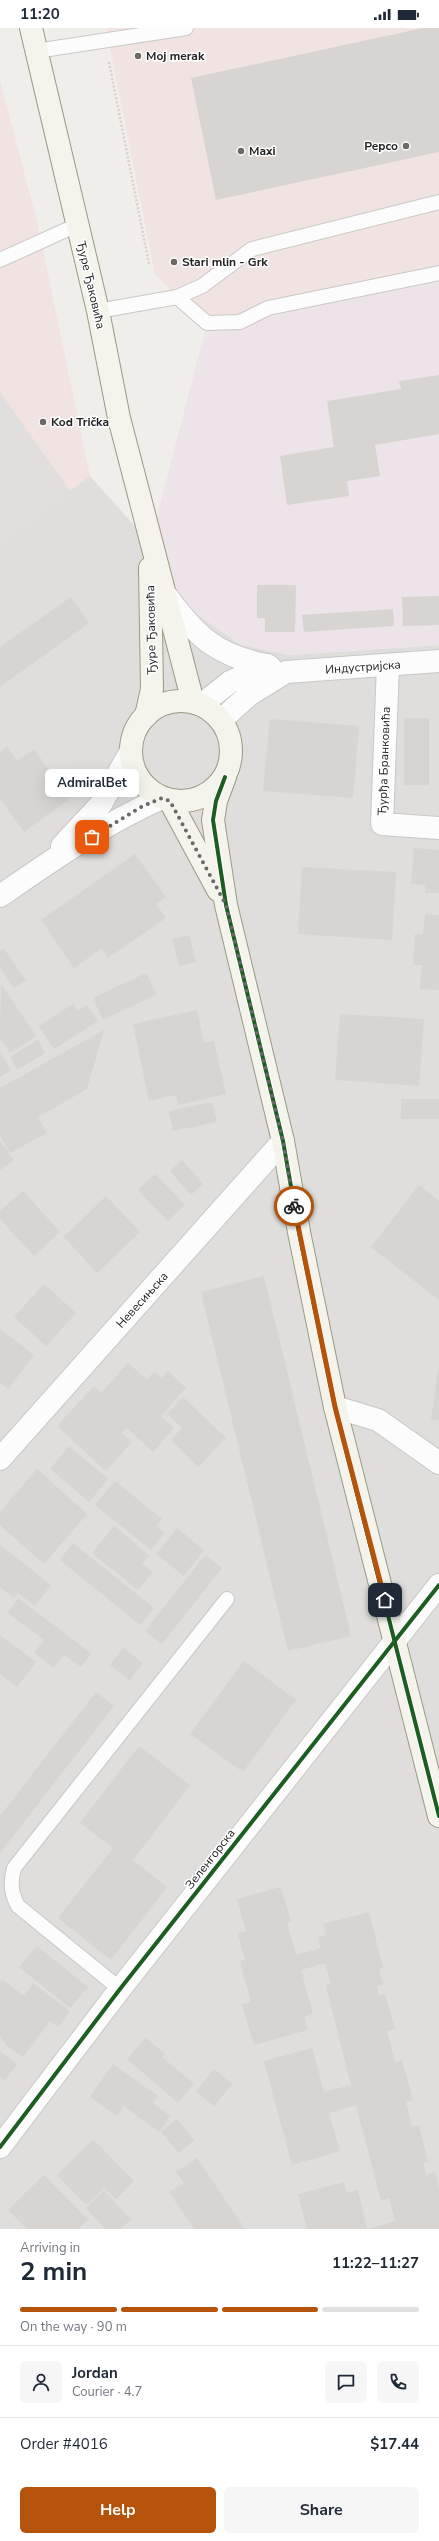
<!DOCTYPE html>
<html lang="en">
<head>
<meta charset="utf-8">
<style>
  :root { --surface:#fff; --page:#f6f6f7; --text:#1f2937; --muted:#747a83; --line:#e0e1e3; --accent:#b45309 }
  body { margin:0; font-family:"Nunito Sans",sans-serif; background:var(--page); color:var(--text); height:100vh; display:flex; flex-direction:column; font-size:15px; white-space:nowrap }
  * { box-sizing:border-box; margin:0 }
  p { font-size:13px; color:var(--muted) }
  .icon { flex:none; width:22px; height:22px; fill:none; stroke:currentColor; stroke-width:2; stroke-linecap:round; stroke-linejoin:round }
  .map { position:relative; height:2201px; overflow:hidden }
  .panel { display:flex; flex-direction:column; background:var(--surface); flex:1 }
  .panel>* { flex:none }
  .pin { position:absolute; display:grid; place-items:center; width:34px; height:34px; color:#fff; margin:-17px; border-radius:8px; box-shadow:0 2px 6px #0006 }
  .courier { position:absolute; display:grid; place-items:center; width:40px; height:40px; margin:-20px; border:3px solid #b45309; border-radius:50%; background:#fff; color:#222; box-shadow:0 1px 5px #0007 }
  .bubble { position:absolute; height:28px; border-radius:6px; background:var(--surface); box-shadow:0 4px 16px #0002; font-size:13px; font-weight:700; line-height:28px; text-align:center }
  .head em { font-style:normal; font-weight:700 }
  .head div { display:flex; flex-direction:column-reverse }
  .head { display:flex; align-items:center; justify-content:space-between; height:68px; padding:0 20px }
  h1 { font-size:26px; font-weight:700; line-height:30px }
  .bar { display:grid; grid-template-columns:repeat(4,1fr); gap:6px 4px; align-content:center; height:48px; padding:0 20px }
  .bar i { height:5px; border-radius:3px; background:var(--line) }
  .bar .current { background:var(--accent) }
  .bar p { grid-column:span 4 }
  .line { display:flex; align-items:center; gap:10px; padding:0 20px; border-top:1px solid var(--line) }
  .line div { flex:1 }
  .round { display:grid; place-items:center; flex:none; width:42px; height:42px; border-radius:6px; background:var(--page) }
  .primary-button { display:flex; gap:8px; margin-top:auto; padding:8px 20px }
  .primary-button a { flex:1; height:46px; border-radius:6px; background:var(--accent); color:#fff; font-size:16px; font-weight:700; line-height:46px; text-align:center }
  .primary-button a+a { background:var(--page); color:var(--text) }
  .status { display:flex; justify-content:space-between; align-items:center; height:28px; padding:0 20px; background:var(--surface); direction:ltr }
  .status svg { height:11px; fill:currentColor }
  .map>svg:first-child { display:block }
  .residential { fill:#dfdedc }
  .commercial { fill:#f1e3e1 }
  .industrial { fill:#ede4e9 }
  .parking { fill:#e0dfde }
  .building { fill:#d7d4d2 }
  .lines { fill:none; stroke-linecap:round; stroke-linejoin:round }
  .lane-casing { stroke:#c9c8c7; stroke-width:16 }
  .street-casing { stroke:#c9c8c7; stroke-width:24 }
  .secondary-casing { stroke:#999a82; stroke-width:24 }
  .path { stroke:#dccecd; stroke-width:2.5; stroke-dasharray:2 2; stroke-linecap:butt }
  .lane { stroke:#fdfcfc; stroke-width:14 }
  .street { stroke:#fdfcfc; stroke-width:22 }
  .secondary { stroke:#f4f4ed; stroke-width:22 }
  .cycleway-casing { stroke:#fff; stroke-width:6 }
  .cycleway { stroke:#1b5e20; stroke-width:4 }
  .done { stroke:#6a6968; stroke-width:4; stroke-dasharray:0 7.2 }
  .route { stroke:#b45309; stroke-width:5 }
  .poi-dot { fill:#6a6968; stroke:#fff; stroke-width:1.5 }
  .labels { text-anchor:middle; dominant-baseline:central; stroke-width:3; stroke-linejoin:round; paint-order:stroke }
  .poi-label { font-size:12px; font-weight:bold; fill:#222; stroke:#fff; text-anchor:start }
  .street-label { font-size:12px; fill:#222; stroke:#fff }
</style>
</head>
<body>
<div class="status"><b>11:20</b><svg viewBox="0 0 49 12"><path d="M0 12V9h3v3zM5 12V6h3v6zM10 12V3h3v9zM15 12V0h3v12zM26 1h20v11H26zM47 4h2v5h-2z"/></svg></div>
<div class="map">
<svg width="439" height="2201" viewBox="0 0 439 2201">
  <rect width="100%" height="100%" fill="#f0eeeb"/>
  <polygon class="residential" points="90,448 150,515 289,627 439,617 439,2201 0,2201 0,514"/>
  <g class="commercial">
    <polygon points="106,0 439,0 439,245 207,295 177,269 155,246"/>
    <polygon points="0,52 37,193 90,448 0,515"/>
  </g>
  <polygon class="industrial" points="439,247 439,617 289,627 241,617 183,577 150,515 207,295 268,280"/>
  <polygon class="parking" points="0,364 70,463 0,515"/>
  <g class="building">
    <polygon points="423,0 439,0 439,124 216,172 191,50"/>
    <polygon points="439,347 439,406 375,417 380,448 347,453 349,468 287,477 280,428 334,419 327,373 401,361 399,353"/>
    <polygon points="257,557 296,557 295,604 265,604 265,590 257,590"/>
    <polygon points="439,568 439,597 403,598 402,569"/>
    <polygon points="71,569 89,595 0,659 0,619"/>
    <polygon points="393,581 394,598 304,604 302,587"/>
    <rect x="404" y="690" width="25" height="67"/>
    <polygon points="270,691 359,698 353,770 263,763"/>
    <polygon points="7,718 17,733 34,721 69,771 24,804 0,771 0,724"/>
    <polygon points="414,820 439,822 439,865 425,865 425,857 411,856"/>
    <polygon points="135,826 166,869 156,876 166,890 108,930 102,920 74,940 41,892"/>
    <polygon points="302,839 396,844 392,912 298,906"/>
    <polygon points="425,886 439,887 439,962 420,961 422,937 413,937 415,906 423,906"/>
    <polygon points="189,907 196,934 179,938 172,911"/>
    <polygon points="4,921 26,952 14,960 0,939 0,923"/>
    <polygon points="146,945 157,966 103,992 93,970"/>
    <polygon points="1,956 36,1008 10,1025 0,1010"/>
    <polygon points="73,976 78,983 87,977 98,993 54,1021 39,998"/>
    <polygon points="197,982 204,1015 214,1013 226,1066 178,1077 176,1067 149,1073 133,996"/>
    <polygon points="340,986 424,991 419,1058 335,1052"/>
    <polygon points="104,1002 87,1061 38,1089 47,1105 10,1125 0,1107 0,1060"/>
    <polygon points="38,1012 45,1025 17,1042 10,1029"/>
    <polygon points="0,1024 11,1042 0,1049"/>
    <rect x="401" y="1071" width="38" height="20"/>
    <polygon points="212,1074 217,1094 173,1103 169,1083"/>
    <polygon points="0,1113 14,1132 0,1142"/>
    <polygon points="182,1132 203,1156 191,1167 170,1143"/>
    <polygon points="155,1146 185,1177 168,1193 138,1162"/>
    <polygon points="419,1157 439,1173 439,1272 371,1219"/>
    <polygon points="23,1163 60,1204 34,1228 0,1191 0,1183"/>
    <polygon points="106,1168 140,1204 97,1245 64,1209"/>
    <polygon points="264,1248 351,1608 288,1623 201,1264"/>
    <polygon points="44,1256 76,1285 46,1318 14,1289"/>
    <polygon points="0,1301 34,1327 8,1361 0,1355"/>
    <polygon points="128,1335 147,1352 154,1343 162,1350 168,1343 186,1360 161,1388 174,1400 153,1424 127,1400 122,1405 132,1414 106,1443 57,1398 94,1358 101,1365"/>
    <polygon points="438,1341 439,1341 439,1392 431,1391"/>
    <polygon points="183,1369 226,1410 198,1439 171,1412 182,1400 167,1386"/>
    <polygon points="69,1418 108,1451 89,1474 50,1441"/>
    <polygon points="37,1441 87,1486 44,1536 0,1497 0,1484"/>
    <polygon points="115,1453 162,1491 156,1498 165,1505 151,1522 95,1477"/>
    <polygon points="114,1498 149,1527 142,1536 153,1544 138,1562 92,1525"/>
    <polygon points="177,1500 204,1522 184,1548 156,1526"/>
    <polygon points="73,1515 154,1580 140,1597 60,1532"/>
    <polygon points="0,1517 51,1557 35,1578 18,1565 14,1570 0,1559"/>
    <polygon points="205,1527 222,1540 162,1616 145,1603"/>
    <polygon points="18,1570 91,1625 81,1639 64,1627 54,1640 34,1625 44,1612 8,1585"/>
    <polygon points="0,1607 36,1634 17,1659 0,1646"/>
    <polygon points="123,1620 143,1635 130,1652 110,1637"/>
    <polygon points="244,1633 296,1672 243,1744 190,1706"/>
    <polygon points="96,1664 114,1678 0,1825 0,1788"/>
    <polygon points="139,1718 190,1757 133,1832 167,1859 111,1932 58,1890 113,1820 80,1795"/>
    <polygon points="281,1859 291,1894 287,1895 296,1927 321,1920 318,1909 326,1907 323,1896 369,1884 383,1940 379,1941 383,1956 377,1958 379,1968 385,1966 395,2001 387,2003 395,2034 402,2032 413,2072 406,2074 412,2099 419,2097 428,2134 423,2135 426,2147 435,2144 439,2160 439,2201 368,2201 395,2193 389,2170 381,2173 356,2077 329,2085 340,2123 292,2137 264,2033 312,2020 324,2064 351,2057 326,1957 331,1956 325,1935 301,1942 313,1986 304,1989 308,2002 254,2017 242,1976 251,1974 240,1933 245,1932 238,1906 246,1903 237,1871"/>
    <polygon points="37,1918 88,1959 70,1980 19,1939"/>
    <polygon points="2,1951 24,1968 33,1955 70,1983 58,1999 50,1993 23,2029 6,2017 0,2008 0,1954"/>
    <polygon points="146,2010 165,2026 162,2029 194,2056 178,2075 127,2031"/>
    <polygon points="0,2023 17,2036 4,2053 0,2049"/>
    <polygon points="113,2036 158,2068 153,2075 170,2088 159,2104 124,2078 117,2088 90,2069"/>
    <polygon points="214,2041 232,2056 214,2078 196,2064"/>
    <polygon points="177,2091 194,2112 179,2125 161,2104"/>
    <polygon points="93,2111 134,2153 116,2171 104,2160 86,2177 57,2147"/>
    <polygon points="197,2130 245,2201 194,2201 169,2164 184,2155 176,2144"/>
    <polygon points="44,2147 88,2191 78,2201 27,2201 8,2182"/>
    <polygon points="344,2154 347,2165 358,2162 367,2201 307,2201 298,2166"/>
    <polygon points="104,2163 131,2191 120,2201 105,2201 86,2180"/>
  </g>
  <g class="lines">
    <g class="lane-casing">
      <g id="lane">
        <polyline points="36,23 186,0"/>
        <polyline points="0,232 77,197"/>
        <polyline points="177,269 207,295 240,294 268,280 439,245"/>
        <polyline points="98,283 177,269 202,258 252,221 439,174"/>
        <path d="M120 1961 18 1878C11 1865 10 1855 14 1840L227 1571"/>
      </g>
    </g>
    <g class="street-casing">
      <g id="street">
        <path d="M166 567C195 607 216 628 267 637"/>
        <polyline points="388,637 382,796 439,800"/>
        <polyline points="201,677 230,654 267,637 270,639"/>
        <polyline points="221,692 249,667 286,644 439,633"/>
        <polyline points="62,818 101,776 131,723"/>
        <path d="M0 868C51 833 105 795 162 770"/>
        <polyline points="335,1379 378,1392 439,1435"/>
        <polyline points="0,1431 283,1113"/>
        <polyline points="0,2119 120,1961 439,1557"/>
      </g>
    </g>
    <g class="secondary-casing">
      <g id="secondary">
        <polyline points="31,0 98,283 119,390 193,674"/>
        <circle cx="181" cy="723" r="50"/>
        <polyline points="146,688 152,661 150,540"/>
        <polyline points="225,749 216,773 213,792 226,877 283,1113 299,1204 335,1379 439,1788"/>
        <polyline points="170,773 218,862"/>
      </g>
    </g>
    <polyline class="path" points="109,34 149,236"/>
    <use href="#lane" class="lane"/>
    <use href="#street" class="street"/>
    <use href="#secondary" class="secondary"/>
    <g class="cycleway-casing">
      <g id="cycleway">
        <polyline points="225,749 216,773 213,792 226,877 283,1113 299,1204 335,1379 439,1788"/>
        <polyline points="0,2119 120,1961 439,1557"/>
      </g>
    </g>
    <use href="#cycleway" class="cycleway"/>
  </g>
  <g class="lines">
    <polyline class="done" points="92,809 141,779 162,770 170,773 226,877 283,1113 294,1178"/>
    <polyline class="route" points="294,1178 335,1379 385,1572"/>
  </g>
  <g class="poi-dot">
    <circle cx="138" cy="28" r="4"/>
    <circle cx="406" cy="118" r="4"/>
    <circle cx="241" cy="123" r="4"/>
    <circle cx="174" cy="234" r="4"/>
    <circle cx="43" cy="394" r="4"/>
  </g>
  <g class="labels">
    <g class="poi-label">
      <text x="146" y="28">Moj merak</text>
      <text x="398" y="118" text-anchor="end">Pepco</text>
      <text x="249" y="123">Maxi</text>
      <text x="182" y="234">Stari mlin - Grk</text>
      <text x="51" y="394">Kod Trička</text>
    </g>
    <g class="street-label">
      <text transform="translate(91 257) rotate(77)">Ђуре Ђаковића</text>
      <text transform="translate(151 602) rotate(-91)">Ђуре Ђаковића</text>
      <text transform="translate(363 639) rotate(-4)">Индустријска</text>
      <text transform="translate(384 733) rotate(-88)">Ђурђа Бранковића</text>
      <text transform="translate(142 1272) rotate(-48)">Невесињска</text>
      <text transform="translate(210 1831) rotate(-52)">Зеленгорска</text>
    </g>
  </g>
</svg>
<div class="pin" style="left:92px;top:809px;background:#ea580c"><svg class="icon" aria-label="bag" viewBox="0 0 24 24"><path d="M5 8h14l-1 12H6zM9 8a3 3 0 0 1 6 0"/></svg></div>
<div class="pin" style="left:385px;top:1572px;background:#1f2937"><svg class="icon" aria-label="home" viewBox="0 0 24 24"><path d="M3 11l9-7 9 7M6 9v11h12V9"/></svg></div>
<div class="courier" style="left:294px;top:1178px"><svg class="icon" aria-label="bike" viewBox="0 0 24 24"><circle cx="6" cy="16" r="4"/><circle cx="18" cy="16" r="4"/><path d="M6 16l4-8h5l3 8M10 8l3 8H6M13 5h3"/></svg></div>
<div class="bubble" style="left:45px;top:741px;width:94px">AdmiralBet</div>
</div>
<section class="panel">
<div class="head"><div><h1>2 min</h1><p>Arriving in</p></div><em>11:22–11:27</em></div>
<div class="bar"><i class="current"></i><i class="current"></i><i class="current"></i><i></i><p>On the way · 90 m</p></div>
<div class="line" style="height:72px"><a class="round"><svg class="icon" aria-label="person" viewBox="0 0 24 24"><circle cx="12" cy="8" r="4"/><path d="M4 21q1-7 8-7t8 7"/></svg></a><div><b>Jordan</b><p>Courier · 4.7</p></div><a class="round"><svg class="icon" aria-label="chat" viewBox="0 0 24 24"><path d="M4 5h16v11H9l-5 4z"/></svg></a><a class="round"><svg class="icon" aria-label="phone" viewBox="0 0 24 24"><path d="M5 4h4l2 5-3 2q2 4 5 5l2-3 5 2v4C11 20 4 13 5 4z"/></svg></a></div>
<div class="line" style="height:52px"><div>Order #4016</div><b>$17.44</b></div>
<div class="primary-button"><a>Help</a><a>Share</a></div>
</section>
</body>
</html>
